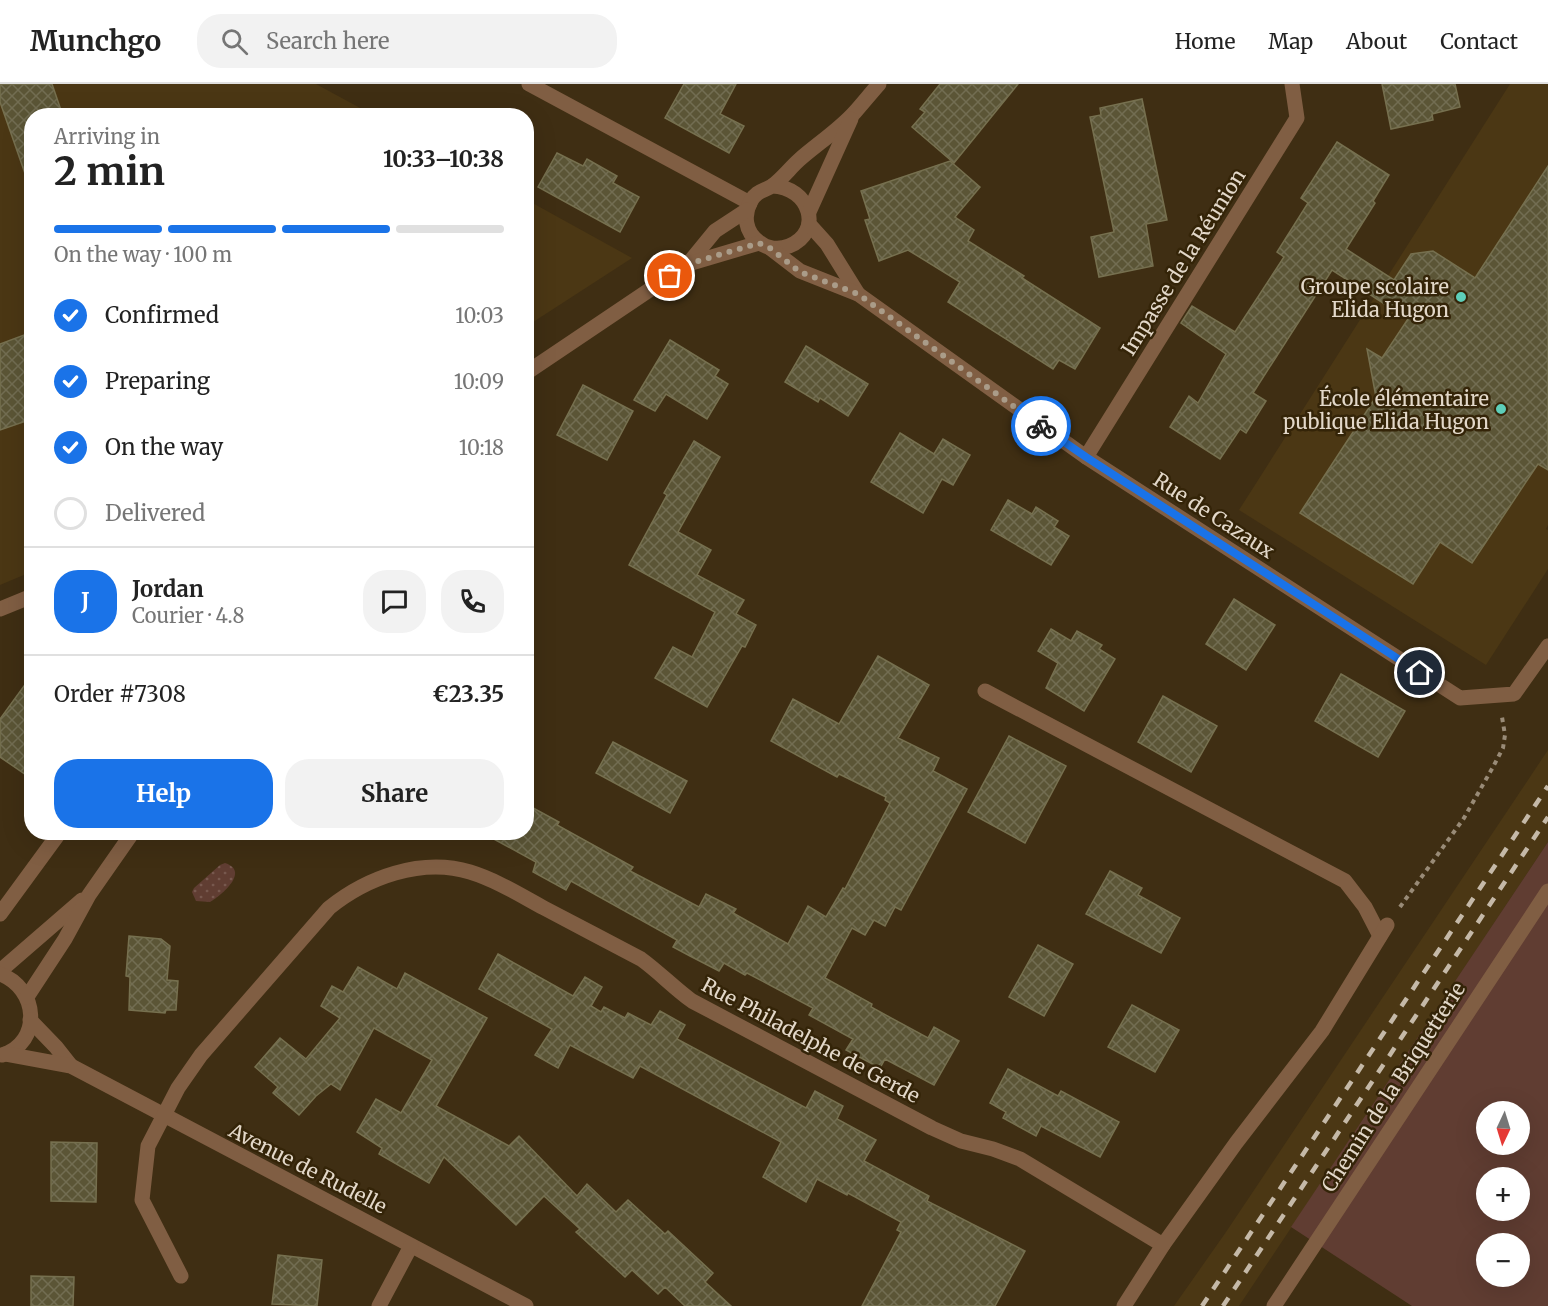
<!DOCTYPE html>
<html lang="en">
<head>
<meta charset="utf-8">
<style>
  :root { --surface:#fff; --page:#f2f2f2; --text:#222; --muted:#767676; --line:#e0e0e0; --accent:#1a73e8 }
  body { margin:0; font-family:Merriweather,serif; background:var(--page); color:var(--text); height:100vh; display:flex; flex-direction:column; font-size:22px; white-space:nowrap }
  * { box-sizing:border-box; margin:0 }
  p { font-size:20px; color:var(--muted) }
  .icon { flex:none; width:33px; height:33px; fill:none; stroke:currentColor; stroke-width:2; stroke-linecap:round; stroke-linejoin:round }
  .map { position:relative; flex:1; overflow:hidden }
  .sheet { position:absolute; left:24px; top:24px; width:510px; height:732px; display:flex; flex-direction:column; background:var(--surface); border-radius:24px; box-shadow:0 6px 24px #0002 }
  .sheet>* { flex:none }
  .needle { width:39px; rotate:184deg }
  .tools { position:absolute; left:1476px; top:1017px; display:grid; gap:12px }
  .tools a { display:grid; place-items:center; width:54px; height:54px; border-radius:50%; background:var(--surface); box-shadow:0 6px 24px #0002; font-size:30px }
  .pin { position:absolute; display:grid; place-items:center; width:51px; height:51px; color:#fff; margin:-26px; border:3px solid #fff; border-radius:50%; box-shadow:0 2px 6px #0007 }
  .courier { position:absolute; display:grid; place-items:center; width:60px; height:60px; margin:-30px; border:4px solid #1a73e8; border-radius:50%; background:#fff; color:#222; box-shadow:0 2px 8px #0007 }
  .overview em { font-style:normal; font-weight:700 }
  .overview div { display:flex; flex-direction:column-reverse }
  .overview { display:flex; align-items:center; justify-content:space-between; height:102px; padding:0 30px }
  h1 { font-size:39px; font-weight:700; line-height:45px }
  .bar { display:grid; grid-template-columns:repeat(4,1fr); gap:9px 6px; align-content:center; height:72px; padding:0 30px }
  .bar i { height:8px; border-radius:4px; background:var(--line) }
  .bar .current { background:var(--accent) }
  .bar p { grid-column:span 4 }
  .line { display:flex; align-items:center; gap:15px; padding:0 30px; border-top:2px solid var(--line) }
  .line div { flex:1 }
  .round { display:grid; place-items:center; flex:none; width:63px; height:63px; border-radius:24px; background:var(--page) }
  ol { padding:0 30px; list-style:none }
  li { display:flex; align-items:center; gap:18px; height:66px }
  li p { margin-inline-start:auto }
  li .icon { padding:6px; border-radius:50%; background:var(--accent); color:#fff; stroke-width:4 }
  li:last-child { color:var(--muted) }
  li i { width:33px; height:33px; border:3px solid var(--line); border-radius:50% }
  .cta { display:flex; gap:12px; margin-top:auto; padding:12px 30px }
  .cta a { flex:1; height:69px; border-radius:24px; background:var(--accent); color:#fff; font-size:24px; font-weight:700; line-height:69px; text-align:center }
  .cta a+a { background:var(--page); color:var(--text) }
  header { display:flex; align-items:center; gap:36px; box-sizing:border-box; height:84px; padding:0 30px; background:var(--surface); border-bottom:2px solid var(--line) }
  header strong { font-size:28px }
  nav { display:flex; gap:33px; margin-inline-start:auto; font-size:21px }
  .search { width:420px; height:54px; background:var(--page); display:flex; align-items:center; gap:15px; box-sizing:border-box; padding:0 21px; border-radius:24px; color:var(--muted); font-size:22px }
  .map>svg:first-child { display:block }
  .built { fill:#4b3714 }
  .green { fill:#603d32; fill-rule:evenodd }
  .park { fill:url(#park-dots) }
  .building { fill:url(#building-cross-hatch); stroke:#76704f; stroke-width:1.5 }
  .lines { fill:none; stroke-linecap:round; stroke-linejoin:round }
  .path { stroke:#998b77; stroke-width:4; stroke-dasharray:4.5 4.5; stroke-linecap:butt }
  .minor { stroke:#805e43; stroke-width:15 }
  .rail { stroke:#c5b9a8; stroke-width:4.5; stroke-dasharray:10 10; stroke-linecap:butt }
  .done { stroke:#aa9c89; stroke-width:6; stroke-dasharray:0 10.8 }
  .route { stroke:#1a73e8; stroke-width:8 }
  .poi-dot { fill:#5dceb9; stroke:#342408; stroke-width:2 }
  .labels { text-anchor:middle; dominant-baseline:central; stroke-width:5; stroke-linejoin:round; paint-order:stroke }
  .street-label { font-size:20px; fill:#e3d8c9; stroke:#342408 }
  .poi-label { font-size:20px; fill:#e3d8c9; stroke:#342408; text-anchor:end }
</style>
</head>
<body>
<header>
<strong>Munchgo</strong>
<div class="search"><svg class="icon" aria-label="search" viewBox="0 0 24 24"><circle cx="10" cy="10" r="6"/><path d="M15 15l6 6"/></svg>Search here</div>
<nav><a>Home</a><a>Map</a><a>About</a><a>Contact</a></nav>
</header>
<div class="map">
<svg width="1548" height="1222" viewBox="0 0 1548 1222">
  <defs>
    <pattern id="park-dots" width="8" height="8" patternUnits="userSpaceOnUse" patternTransform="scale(1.5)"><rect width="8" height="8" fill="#603d32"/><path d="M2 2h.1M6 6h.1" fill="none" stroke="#77584e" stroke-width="1.8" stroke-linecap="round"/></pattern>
    <pattern id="building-cross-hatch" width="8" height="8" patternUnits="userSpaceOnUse" patternTransform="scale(1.5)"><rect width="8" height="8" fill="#5b5536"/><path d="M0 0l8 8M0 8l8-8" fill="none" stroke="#726d52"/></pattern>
  </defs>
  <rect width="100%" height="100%" fill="#3f2e13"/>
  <g class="built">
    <polygon points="0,0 316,0 373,31 32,32 31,488 0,501"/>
    <polygon points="1510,0 1548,0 1548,441 1546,445 1548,446 1548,485 1486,581 1239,426"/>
    <polygon points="527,116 632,174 527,242"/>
    <polygon points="1548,666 1548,758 1239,1222 1174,1222 1226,1148"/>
  </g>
  <path class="green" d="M1548 758V1222H1412L1291 1143ZM1486 1028H1520V1060H1486ZM1486 1094H1520V1126H1486ZM1486 1160H1520V1192H1486Z"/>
  <path class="park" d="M225 779C250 787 222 811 210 818L196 817 192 808 194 804 220 781Z"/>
  <g class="building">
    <polygon points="0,0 52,0 63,32 32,32 32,97 28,98 0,18"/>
    <polygon points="684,0 736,0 720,30 744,42 729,69 665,34"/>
    <polygon points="940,0 1018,0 954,79 912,43 925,28 920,25"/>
    <polygon points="1382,0 1455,0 1460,23 1432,30 1433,36 1391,45"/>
    <polygon points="1142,15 1167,136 1146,140 1153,182 1099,193 1091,153 1114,148 1090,33 1101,31 1100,24"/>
    <polygon points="1337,58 1389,91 1373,117 1375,119 1346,165 1394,196 1411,170 1433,167 1475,194 1548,82 1548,386 1538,380 1472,479 1440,458 1413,500 1300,429 1376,313 1367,265 1382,274 1408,235 1332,186 1253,309 1266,317 1246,349 1240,345 1220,375 1170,343 1189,312 1198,319 1226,270 1181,239 1192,222 1235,248 1284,173 1277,168 1308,119 1301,114"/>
    <polygon points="557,69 583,82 587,75 617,92 613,99 639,113 620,148 538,103"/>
    <polygon points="950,77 980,103 955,133 974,146 968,157 1024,192 1022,194 1100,244 1075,285 1059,276 1053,285 948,218 960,198 908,166 879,177 865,136 870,135 861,107"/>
    <polygon points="32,248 32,335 0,346 0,260"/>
    <polygon points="670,256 719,286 715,292 728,300 707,335 666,310 655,327 634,316"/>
    <polygon points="806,262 868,300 848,332 820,314 818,318 785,298"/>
    <polygon points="583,301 633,327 607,376 557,351"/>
    <polygon points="900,349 934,370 943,355 970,371 953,401 942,395 923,429 871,398"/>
    <polygon points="694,357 720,373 678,448 711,466 697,491 744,516 736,530 756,541 745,563 742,562 707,623 655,594 673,563 692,573 715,528 629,481 667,411 664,409"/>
    <polygon points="1008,416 1032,430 1036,423 1058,437 1054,443 1069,452 1051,481 991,446"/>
    <polygon points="1234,515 1275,541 1246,586 1206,560"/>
    <polygon points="1051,545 1071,557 1077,547 1102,561 1099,565 1115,575 1084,627 1046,604 1058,579 1038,567"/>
    <polygon points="878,572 929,601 898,654 939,674 933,687 967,705 901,826 895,823 885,842 874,836 865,851 852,844 825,894 872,920 871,923 928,954 934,943 959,957 934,1001 885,975 880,984 846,966 853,955 809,931 813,924 747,889 745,891 724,879 719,887 690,872 673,863 677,856 571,797 566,806 533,788 536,778 481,748 526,748 526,720 559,738 557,741 633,783 630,787 699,823 706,810 736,825 733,829 788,860 808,822 826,833 843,804 845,805 890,719 885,716 886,713 839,690 837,693 771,657 793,615 839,640"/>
    <polygon points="1341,590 1405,627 1378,673 1315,637"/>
    <polygon points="32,591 32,695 0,673 0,635"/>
    <polygon points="1163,612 1217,642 1191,688 1138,658"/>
    <polygon points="1009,652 1066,682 1025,759 968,728"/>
    <polygon points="613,658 687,697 670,729 596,689"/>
    <polygon points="1110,787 1142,804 1138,811 1180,834 1161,869 1086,830"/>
    <polygon points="129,852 161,855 170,862 167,896 178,897 176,926 166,926 165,929 129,926 130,893 126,892"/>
    <polygon points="1038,861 1073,880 1044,932 1009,913"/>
    <polygon points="498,870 573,912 585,893 602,903 591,922 601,928 604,923 625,934 628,929 651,941 660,927 685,941 677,955 806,1024 815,1007 843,1022 837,1035 876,1056 864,1077 929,1112 927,1117 1025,1167 995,1222 862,1222 901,1148 897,1146 901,1138 848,1109 847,1111 817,1095 806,1118 763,1093 781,1058 640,982 633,994 570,961 558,984 535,971 552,945 479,905"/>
    <polygon points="358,883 397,905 405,889 487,934 436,1022 509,1062 519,1052 577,1112 587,1100 616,1128 628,1116 665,1150 668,1147 713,1189 705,1198 731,1222 685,1222 665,1203 658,1210 632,1186 625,1193 576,1148 580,1145 544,1112 516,1141 444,1073 429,1099 379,1070 382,1064 357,1048 376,1015 401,1029 432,976 374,944 340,1006 331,1000 316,1012 299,1031 273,1009 278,1003 255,983 280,954 306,975 340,934 321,922 332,902 343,908"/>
    <polygon points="1132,921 1179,946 1155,988 1108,963"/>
    <polygon points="1008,985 1058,1012 1061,1007 1119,1038 1100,1073 1041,1042 1036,1052 1003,1034 1006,1028 990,1019"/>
    <polygon points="51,1058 97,1059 96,1118 51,1117"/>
    <polygon points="278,1171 322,1176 317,1222 272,1220"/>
    <polygon points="31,1192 74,1193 73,1222 31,1222"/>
  </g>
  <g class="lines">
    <polyline class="path" points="1400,823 1464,734 1493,683 1503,664 1505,651 1502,633"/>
    <g class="minor">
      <polyline points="529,0 750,119"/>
      <path d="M772 102C810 103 824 148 789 162 779 166 767 165 759 158 745 148 743 131 751 117 756 107 764 107 772 102 782 95 790 84 799 76 817 60 839 46 855 28 863 19 871 9 879 0"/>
      <polyline points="809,128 851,35"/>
      <polyline points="809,140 827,160 858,210"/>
      <polyline points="770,164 800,187 858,210 1086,373 1460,614 1514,610 1548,562"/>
      <polyline points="688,180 715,147 747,126"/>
      <polyline points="526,289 688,180 759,159"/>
      <polyline points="1086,373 1297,34 1292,0"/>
      <polyline points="0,525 32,512"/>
      <polyline points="985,607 1345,797 1365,823 1380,852"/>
      <polyline points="0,830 60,748"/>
      <polyline points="0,887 82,816"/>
      <path d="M0 890C38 904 43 958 2 971"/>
      <polyline points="27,913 65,855 89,811 133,748"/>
      <polyline points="30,936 56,963 71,982"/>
      <polyline points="6,970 71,982 526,1222"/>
      <path d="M181 1192 142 1116 148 1062 178 1004 201 971 329 824C366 794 421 773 470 788 496 796 520 811 544 824 576 841 609 858 641 875 659 888 674 904 692 917L932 1044 961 1057 993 1065 1020 1075 1163 1161"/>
      <polyline points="379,1222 411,1162"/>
      <polyline points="1124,1222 1163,1161 1236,1059 1322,947 1387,841"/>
      <polyline points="1274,1222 1548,807"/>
    </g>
    <g class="rail">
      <polyline points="1202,1222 1548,702"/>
      <polyline points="1223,1222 1548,733"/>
    </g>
  </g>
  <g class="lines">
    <polyline class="done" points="670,192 688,180 759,159 770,164 800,188 858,210 1041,342"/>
    <polyline class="route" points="1041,342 1086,373 1420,589"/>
  </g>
  <g class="poi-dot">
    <circle cx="1461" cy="213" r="6"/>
    <circle cx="1501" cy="325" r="6"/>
  </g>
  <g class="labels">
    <g class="street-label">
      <text transform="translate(1183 178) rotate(-58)">Impasse de la Réunion</text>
      <text transform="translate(1214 431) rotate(33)">Rue de Cazaux</text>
      <text transform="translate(811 956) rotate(28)">Rue Philadelphe de Gerde</text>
      <text transform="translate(1393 1003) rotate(-57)">Chemin de la Briquetterie</text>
      <text transform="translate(308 1084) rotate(27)">Avenue de Rudelle</text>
    </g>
    <g class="poi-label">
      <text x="1449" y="202">Groupe scolaire<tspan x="1449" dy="23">Elida Hugon</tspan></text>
      <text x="1489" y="314">École élémentaire<tspan x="1489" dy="23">publique Elida Hugon</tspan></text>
    </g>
  </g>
</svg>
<div class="tools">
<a><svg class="needle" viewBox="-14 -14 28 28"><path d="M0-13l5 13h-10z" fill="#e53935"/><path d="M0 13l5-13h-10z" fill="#767676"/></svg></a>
<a>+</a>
<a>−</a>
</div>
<div class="pin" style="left:670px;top:192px;background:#ea580c"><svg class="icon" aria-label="bag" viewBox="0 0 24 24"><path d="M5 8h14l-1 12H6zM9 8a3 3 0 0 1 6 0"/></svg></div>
<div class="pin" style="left:1420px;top:589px;background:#1f2937"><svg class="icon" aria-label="home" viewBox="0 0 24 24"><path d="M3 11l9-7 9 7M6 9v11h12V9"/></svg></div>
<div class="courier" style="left:1041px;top:342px"><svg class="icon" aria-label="bike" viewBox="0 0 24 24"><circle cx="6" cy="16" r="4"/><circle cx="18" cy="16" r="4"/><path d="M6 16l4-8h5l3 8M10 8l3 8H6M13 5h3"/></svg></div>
<section class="sheet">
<div class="overview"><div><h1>2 min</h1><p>Arriving in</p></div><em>10:33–10:38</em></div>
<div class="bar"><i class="current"></i><i class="current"></i><i class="current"></i><i></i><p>On the way · 100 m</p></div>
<ol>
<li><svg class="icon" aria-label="check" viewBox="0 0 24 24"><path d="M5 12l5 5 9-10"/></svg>Confirmed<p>10:03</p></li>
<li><svg class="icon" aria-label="check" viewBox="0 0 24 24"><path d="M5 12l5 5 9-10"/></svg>Preparing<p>10:09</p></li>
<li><svg class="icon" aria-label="check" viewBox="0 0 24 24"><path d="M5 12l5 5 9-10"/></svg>On the way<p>10:18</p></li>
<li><i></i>Delivered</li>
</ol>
<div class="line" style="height:108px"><b class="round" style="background:var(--accent);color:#fff">J</b><div><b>Jordan</b><p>Courier · 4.8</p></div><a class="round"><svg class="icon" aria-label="chat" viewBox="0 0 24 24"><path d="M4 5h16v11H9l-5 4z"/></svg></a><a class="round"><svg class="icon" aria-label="phone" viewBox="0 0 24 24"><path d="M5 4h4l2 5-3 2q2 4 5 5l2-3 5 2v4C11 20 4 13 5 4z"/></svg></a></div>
<div class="line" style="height:78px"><div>Order #7308</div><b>€23.35</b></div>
<div class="cta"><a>Help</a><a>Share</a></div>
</section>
</div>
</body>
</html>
